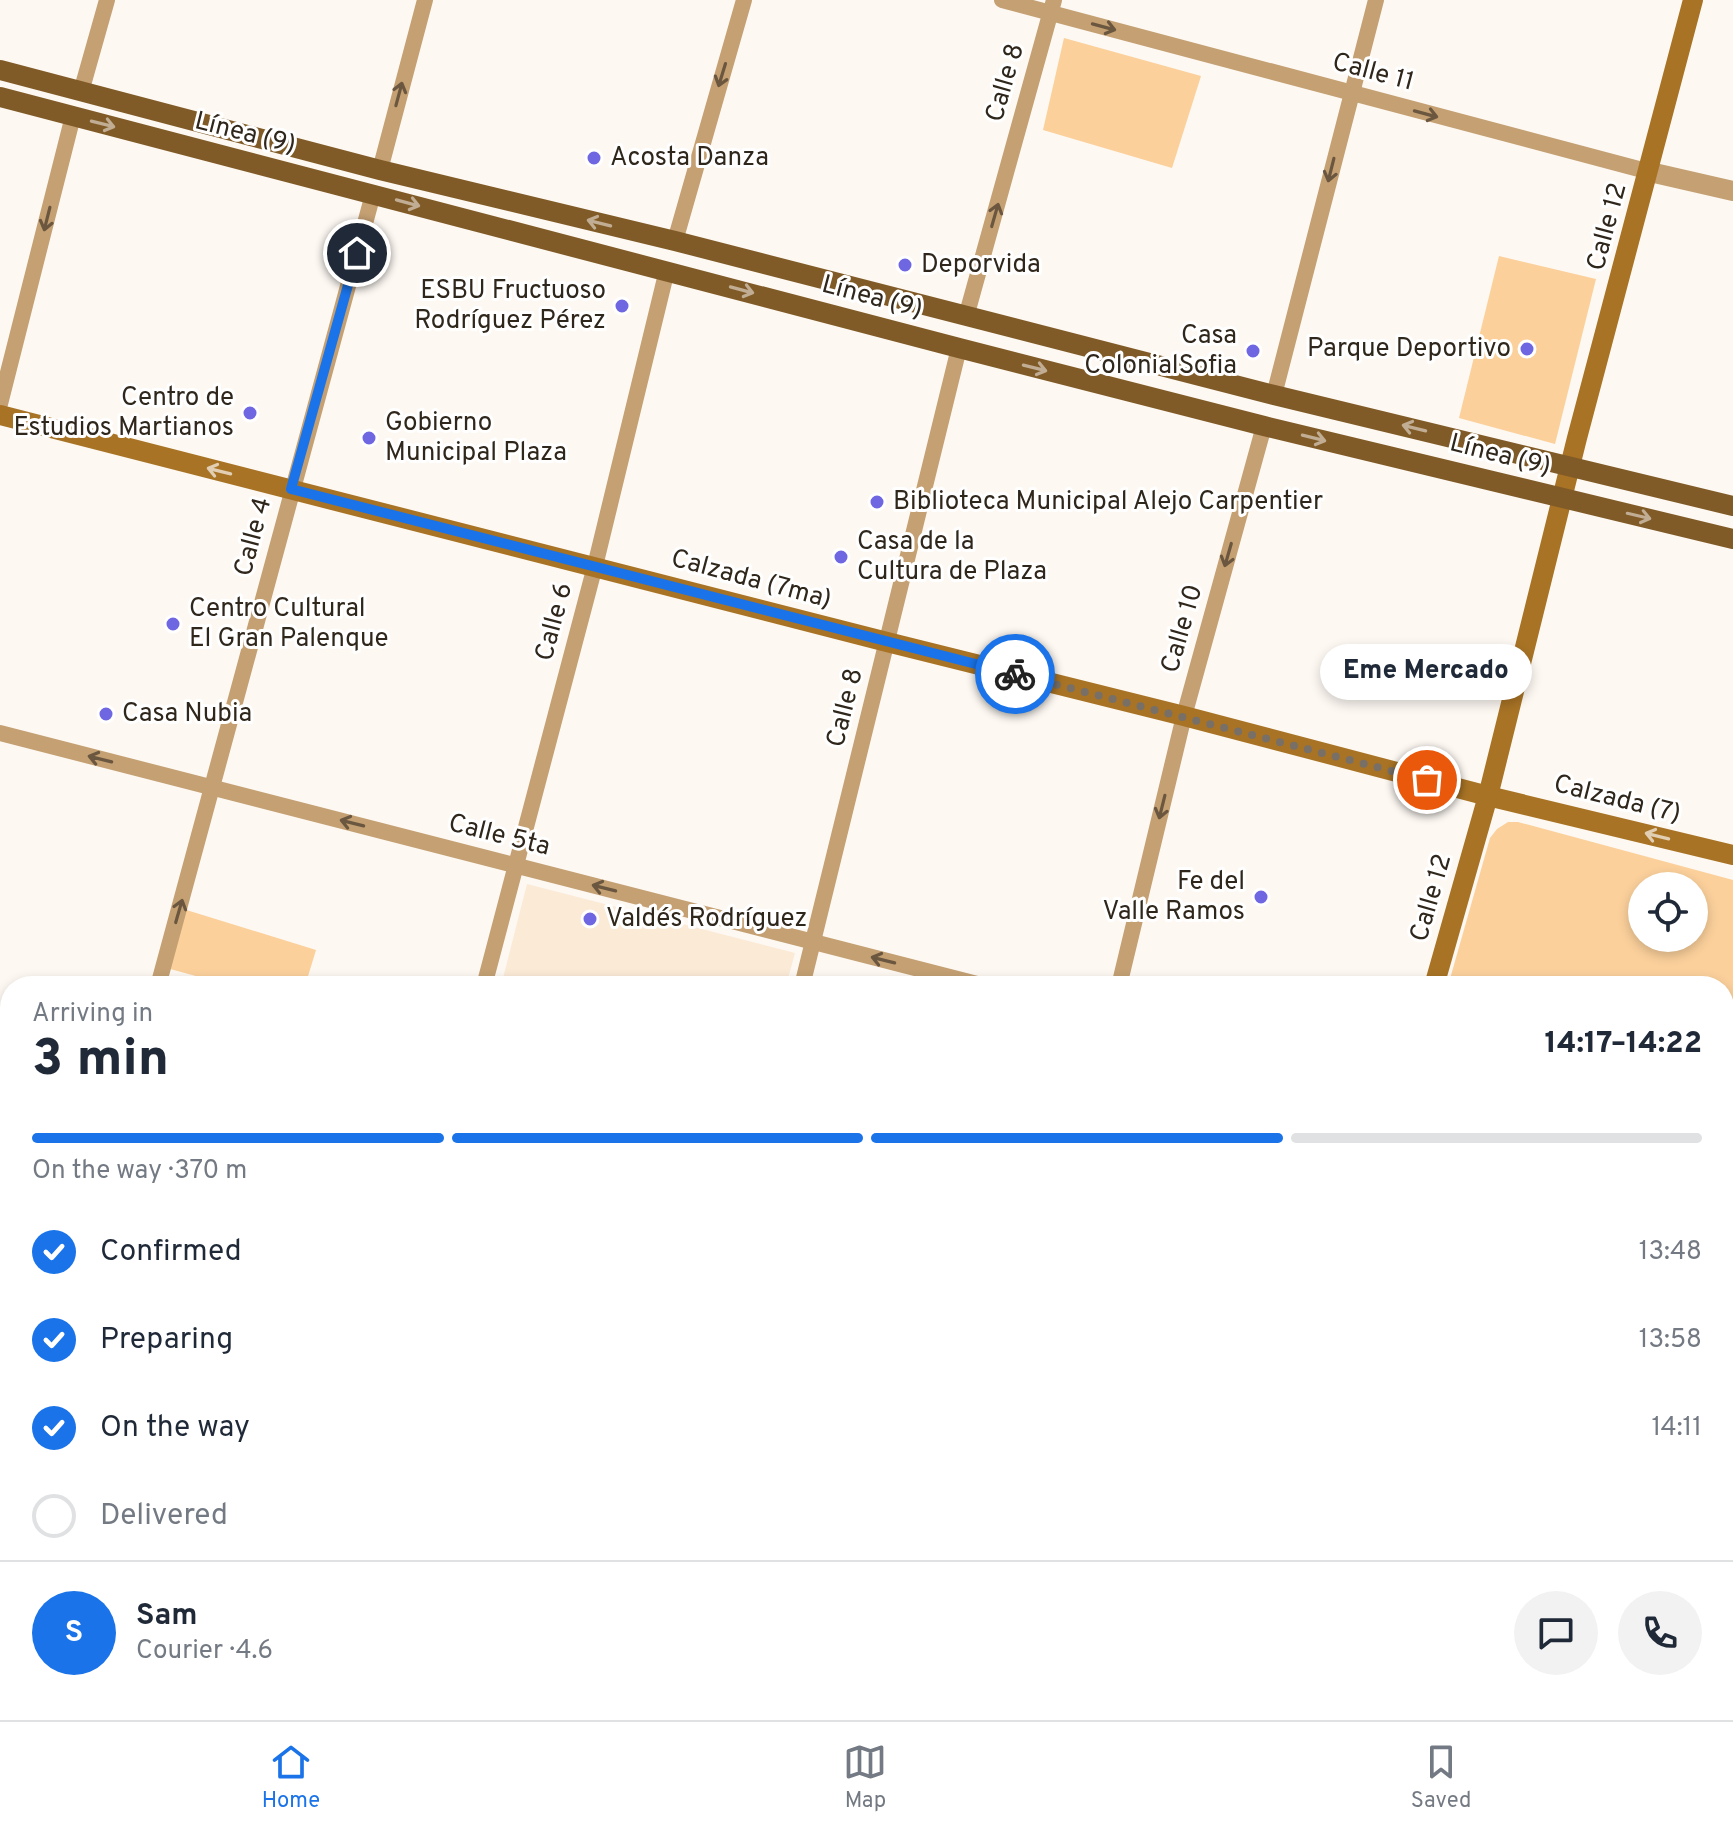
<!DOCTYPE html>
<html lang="en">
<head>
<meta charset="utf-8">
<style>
  :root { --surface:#fff; --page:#f2f2f3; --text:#1f2937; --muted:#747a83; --line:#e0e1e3; --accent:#1a73e8 }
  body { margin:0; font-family:Overpass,sans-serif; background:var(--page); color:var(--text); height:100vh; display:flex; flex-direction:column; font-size:30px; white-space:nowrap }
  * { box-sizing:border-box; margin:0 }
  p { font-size:26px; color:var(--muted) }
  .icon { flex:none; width:44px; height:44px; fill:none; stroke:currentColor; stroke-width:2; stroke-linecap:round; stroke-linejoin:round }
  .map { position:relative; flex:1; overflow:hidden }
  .sheet { position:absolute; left:0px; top:976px; width:1734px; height:744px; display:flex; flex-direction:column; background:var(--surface); border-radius:32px 32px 0 0; box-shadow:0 4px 12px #0003 }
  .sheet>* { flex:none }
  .fabs { position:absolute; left:1628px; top:872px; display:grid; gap:16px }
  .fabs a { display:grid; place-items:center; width:80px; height:80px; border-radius:50%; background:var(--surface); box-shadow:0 4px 12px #0003; font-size:40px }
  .pin { position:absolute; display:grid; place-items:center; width:68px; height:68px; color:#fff; margin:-34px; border:4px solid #fff; border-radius:50%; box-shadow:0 2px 8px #0007 }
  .courier { position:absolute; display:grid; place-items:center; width:80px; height:80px; margin:-40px; border:6px solid #1a73e8; border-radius:50%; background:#fff; color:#222; box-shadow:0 2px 10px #0007 }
  .bubble { position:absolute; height:56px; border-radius:28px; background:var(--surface); box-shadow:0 4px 12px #0003; font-size:26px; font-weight:800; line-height:56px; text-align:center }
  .head em { font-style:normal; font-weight:800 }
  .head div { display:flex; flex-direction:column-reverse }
  .head { display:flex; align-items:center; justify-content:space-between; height:136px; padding:0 32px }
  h1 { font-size:52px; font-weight:800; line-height:60px }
  .bar { display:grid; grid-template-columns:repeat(4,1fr); gap:12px 8px; align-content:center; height:96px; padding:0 32px }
  .bar i { height:10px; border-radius:6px; background:var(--line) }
  .bar .active { background:var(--accent) }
  .bar p { grid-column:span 4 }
  .line { display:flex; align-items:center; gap:20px; padding:0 32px; border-top:2px solid var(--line) }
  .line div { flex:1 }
  .round { display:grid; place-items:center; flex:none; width:84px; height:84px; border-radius:42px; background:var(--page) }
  ol { padding:0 32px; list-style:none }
  li { display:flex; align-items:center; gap:24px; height:88px }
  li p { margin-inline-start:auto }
  li .icon { padding:8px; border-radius:50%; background:var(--accent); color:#fff; stroke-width:4 }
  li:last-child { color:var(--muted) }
  li i { width:44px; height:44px; border:4px solid var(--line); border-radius:50% }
  .menu { display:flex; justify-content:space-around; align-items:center; height:112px; border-top:2px solid var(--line); background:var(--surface); font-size:22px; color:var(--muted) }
  .menu a { display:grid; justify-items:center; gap:4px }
  .menu .active { color:var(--accent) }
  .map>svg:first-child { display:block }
  .built { fill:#fbead6 }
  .green { fill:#fbd09b; fill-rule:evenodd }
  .water { fill:url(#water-rules) }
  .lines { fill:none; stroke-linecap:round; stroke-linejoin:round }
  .pedestrian { stroke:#c4a073; stroke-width:12 }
  .minor { stroke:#c4a073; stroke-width:16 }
  .tertiary { stroke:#c4a073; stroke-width:20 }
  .secondary { stroke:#a87325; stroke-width:20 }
  .primary { stroke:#815b27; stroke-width:20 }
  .trunk { stroke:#725024; stroke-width:22 }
  .oneway { stroke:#6b573f }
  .oneway2 { stroke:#c0ad93 }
  .oneway3 { stroke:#e1ceb3 }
  .done { stroke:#787067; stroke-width:8; stroke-dasharray:0 14.4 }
  .route { stroke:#1a73e8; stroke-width:10 }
  .poi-dot { fill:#6f66e1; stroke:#fff; stroke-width:3 }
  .labels { text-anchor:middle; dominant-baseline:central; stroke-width:6; stroke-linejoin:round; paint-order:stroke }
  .street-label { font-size:26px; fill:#30271c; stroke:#fff }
  .poi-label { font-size:26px; fill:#30271c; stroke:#fff; text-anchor:start }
</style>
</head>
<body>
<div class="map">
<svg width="1733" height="1720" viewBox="0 0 1733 1720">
  <defs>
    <pattern id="water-rules" width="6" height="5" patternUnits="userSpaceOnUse" patternTransform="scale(2)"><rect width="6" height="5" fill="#f1bc78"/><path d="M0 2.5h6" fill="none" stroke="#cfa267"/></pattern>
  </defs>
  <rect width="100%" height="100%" fill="#fdf8f2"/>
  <polygon class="built" points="527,884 795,953 786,986 501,986"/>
  <g class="green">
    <polygon points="1064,38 1201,76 1172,168 1043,130"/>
    <polygon points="1499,256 1596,279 1555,444 1459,418"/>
    <path d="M1508 822H1518L1733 880V1313L1724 1317V986H1448L1490 838 1497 829ZM1642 886H1694V938H1642Z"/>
    <polygon points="180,908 316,950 305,986 232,986 163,967"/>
    <polygon points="0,1066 10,1069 10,1348 0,1345"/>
    <polygon points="380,1710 908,1710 906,1720 423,1720"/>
    <polygon points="960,1710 1264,1710 1262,1720 958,1720"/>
  </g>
  <g class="water">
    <polygon points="1733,1408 1733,1720 1443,1720 1451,1710 1724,1710 1724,1414"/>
    <polygon points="0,1680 10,1682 10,1710 103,1710 131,1720 0,1720"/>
  </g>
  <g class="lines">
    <polyline class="pedestrian" points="1306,1720 1315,1714 1329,1720"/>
    <g class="minor">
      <polyline points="1002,0 1650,172"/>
      <polyline points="81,92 107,0"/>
      <polyline points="380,170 425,0"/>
      <polyline points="675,241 744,0"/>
      <polyline points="966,317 1054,0"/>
      <polyline points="1274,395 1376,0"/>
      <polyline points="0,404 73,116"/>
      <polyline points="0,733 985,986"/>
      <polyline points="158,986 373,194"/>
      <polyline points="484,986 595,566 667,270"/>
      <polyline points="802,986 959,348"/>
      <polyline points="1119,986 1184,716 1264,426"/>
      <polyline points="934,1720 936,1710"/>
    </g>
    <g class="tertiary">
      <polyline points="1650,172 1733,191"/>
      <polyline points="0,1368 10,1371"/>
      <polyline points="1342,1710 1390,1720"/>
      <polyline points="1275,1720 1276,1710"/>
    </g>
    <g class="secondary">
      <polyline points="0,415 887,642 1184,716 1488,796 1733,855"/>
      <polyline points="1434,986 1488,796 1577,438 1693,0"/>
      <polyline points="0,1056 10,1058"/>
    </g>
    <g class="primary">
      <polyline points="0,70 380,170 675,241 1274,395 1733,506"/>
      <polyline points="0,97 959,348 1264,426 1733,539"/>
    </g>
    <g class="trunk">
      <polyline points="1724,1364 1733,1359"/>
      <polyline points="0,1623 10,1627"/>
      <polyline points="266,1710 302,1720"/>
      <polyline points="1391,1720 1401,1710"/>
    </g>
  </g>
  <defs><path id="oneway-shaft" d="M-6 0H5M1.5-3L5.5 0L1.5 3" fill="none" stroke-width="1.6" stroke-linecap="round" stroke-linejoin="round" transform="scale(2)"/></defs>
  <g class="oneway">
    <use href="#oneway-shaft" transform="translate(1104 27) rotate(15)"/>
    <use href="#oneway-shaft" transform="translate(722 75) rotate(107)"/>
    <use href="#oneway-shaft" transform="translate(399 94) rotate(-75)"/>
    <use href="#oneway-shaft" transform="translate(1426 114) rotate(15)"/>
    <use href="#oneway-shaft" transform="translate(1331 170) rotate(104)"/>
    <use href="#oneway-shaft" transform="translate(995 215) rotate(-74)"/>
    <use href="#oneway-shaft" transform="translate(47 219) rotate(104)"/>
    <use href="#oneway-shaft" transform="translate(1228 555) rotate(106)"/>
    <use href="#oneway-shaft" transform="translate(100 759) rotate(-166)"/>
    <use href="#oneway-shaft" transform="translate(1162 807) rotate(104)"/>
    <use href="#oneway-shaft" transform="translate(352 823) rotate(-166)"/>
    <use href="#oneway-shaft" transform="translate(604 888) rotate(-166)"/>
    <use href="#oneway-shaft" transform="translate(179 911) rotate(-74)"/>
    <use href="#oneway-shaft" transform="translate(883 960) rotate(-166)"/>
  </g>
  <g class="oneway2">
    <use href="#oneway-shaft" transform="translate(103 124) rotate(14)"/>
    <use href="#oneway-shaft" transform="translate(408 203) rotate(15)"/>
    <use href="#oneway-shaft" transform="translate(599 223) rotate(-166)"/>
    <use href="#oneway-shaft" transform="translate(742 290) rotate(15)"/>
    <use href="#oneway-shaft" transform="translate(1035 368) rotate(14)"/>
    <use href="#oneway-shaft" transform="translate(1414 428) rotate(-166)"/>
    <use href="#oneway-shaft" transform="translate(1314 438) rotate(14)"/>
    <use href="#oneway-shaft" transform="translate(1639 516) rotate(13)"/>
  </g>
  <g class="oneway3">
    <use href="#oneway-shaft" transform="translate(219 471) rotate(-166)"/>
    <use href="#oneway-shaft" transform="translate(1657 836) rotate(-166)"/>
  </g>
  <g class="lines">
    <polyline class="done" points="1015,674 1427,780"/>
    <polyline class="route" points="357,253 291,489 1015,674"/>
  </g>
  <g class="poi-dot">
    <circle cx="594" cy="158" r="8"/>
    <circle cx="905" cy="265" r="8"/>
    <circle cx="622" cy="306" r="8"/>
    <circle cx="1527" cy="349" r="8"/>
    <circle cx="1253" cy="351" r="8"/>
    <circle cx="250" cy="413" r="8"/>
    <circle cx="369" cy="438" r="8"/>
    <circle cx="877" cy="502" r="8"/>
    <circle cx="841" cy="557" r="8"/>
    <circle cx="173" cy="624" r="8"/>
    <circle cx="106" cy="714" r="8"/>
    <circle cx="1261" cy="897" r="8"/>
    <circle cx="590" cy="919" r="8"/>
  </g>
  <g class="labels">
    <g class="street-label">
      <text transform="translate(1373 73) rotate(15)">Calle 11</text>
      <text transform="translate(1006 83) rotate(-74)">Calle 8</text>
      <text transform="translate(245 134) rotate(14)">Línea (9)</text>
      <text transform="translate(1608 227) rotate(-75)">Calle 12</text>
      <text transform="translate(872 298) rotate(15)">Línea (9)</text>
      <text transform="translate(1500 456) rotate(14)">Línea (9)</text>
      <text transform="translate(254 537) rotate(-75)">Calle 4</text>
      <text transform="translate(751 580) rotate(15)">Calzada (7ma)</text>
      <text transform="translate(555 622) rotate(-75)">Calle 6</text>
      <text transform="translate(1183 629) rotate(-74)">Calle 10</text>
      <text transform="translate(846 708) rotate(-76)">Calle 8</text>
      <text transform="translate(1617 800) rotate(14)">Calzada (7)</text>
      <text transform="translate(499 836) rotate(14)">Calle 5ta</text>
      <text transform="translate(1432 898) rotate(-74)">Calle 12</text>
    </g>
    <g class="poi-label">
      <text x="610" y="158">Acosta Danza</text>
      <text x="921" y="265">Deporvida</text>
      <text x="606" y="291" text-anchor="end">ESBU Fructuoso<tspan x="606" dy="30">Rodríguez Pérez</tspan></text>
      <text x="1237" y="336" text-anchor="end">Casa<tspan x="1237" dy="30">ColonialSofia</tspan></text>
      <text x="1511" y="349" text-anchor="end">Parque Deportivo</text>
      <text x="234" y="398" text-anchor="end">Centro de<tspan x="234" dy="30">Estudios Martianos</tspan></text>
      <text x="385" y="423">Gobierno<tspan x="385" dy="30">Municipal Plaza</tspan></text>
      <text x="893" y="502">Biblioteca Municipal Alejo Carpentier</text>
      <text x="857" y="542">Casa de la<tspan x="857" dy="30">Cultura de Plaza</tspan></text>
      <text x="189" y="609">Centro Cultural<tspan x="189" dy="30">El Gran Palenque</tspan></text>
      <text x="122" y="714">Casa Nubia</text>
      <text x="1245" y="882" text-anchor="end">Fe del<tspan x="1245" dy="30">Valle Ramos</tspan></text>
      <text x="606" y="919">Valdés Rodríguez</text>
    </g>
  </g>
</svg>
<div class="fabs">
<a><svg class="icon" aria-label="locate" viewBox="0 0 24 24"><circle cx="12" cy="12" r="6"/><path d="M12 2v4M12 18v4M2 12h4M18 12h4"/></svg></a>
</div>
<div class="pin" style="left:1427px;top:780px;background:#ea580c"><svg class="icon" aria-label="bag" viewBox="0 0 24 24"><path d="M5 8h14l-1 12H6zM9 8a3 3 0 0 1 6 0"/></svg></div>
<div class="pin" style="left:357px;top:253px;background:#1f2937"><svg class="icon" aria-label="home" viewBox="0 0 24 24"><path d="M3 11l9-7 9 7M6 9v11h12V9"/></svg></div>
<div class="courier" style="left:1015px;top:674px"><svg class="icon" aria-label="bike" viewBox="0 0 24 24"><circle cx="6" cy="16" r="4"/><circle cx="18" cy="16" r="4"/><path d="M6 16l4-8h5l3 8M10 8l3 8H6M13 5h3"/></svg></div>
<div class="bubble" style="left:1320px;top:644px;width:212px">Eme Mercado</div>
<section class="sheet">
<div class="head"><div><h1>3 min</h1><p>Arriving in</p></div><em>14:17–14:22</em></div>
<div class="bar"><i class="active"></i><i class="active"></i><i class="active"></i><i></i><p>On the way · 370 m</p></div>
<ol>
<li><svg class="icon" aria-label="check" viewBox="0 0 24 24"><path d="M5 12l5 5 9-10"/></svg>Confirmed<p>13:48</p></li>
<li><svg class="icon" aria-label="check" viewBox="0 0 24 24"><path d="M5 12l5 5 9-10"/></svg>Preparing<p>13:58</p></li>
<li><svg class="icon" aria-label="check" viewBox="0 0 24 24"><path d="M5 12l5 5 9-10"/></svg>On the way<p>14:11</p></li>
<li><i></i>Delivered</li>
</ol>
<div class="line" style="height:144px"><b class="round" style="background:var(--accent);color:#fff">S</b><div><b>Sam</b><p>Courier · 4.6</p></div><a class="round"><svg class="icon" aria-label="chat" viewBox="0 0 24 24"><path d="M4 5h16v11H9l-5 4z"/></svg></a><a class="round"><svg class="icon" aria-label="phone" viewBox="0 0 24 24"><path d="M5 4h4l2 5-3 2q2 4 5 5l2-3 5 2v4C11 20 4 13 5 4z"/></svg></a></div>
</section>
</div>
<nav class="menu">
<a class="active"><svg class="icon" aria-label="home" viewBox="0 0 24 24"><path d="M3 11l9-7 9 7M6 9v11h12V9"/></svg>Home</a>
<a><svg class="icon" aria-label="map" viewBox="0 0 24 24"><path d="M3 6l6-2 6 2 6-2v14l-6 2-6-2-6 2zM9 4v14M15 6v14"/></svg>Map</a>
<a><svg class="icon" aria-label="saved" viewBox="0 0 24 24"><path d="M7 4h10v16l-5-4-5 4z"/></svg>Saved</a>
</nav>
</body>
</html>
